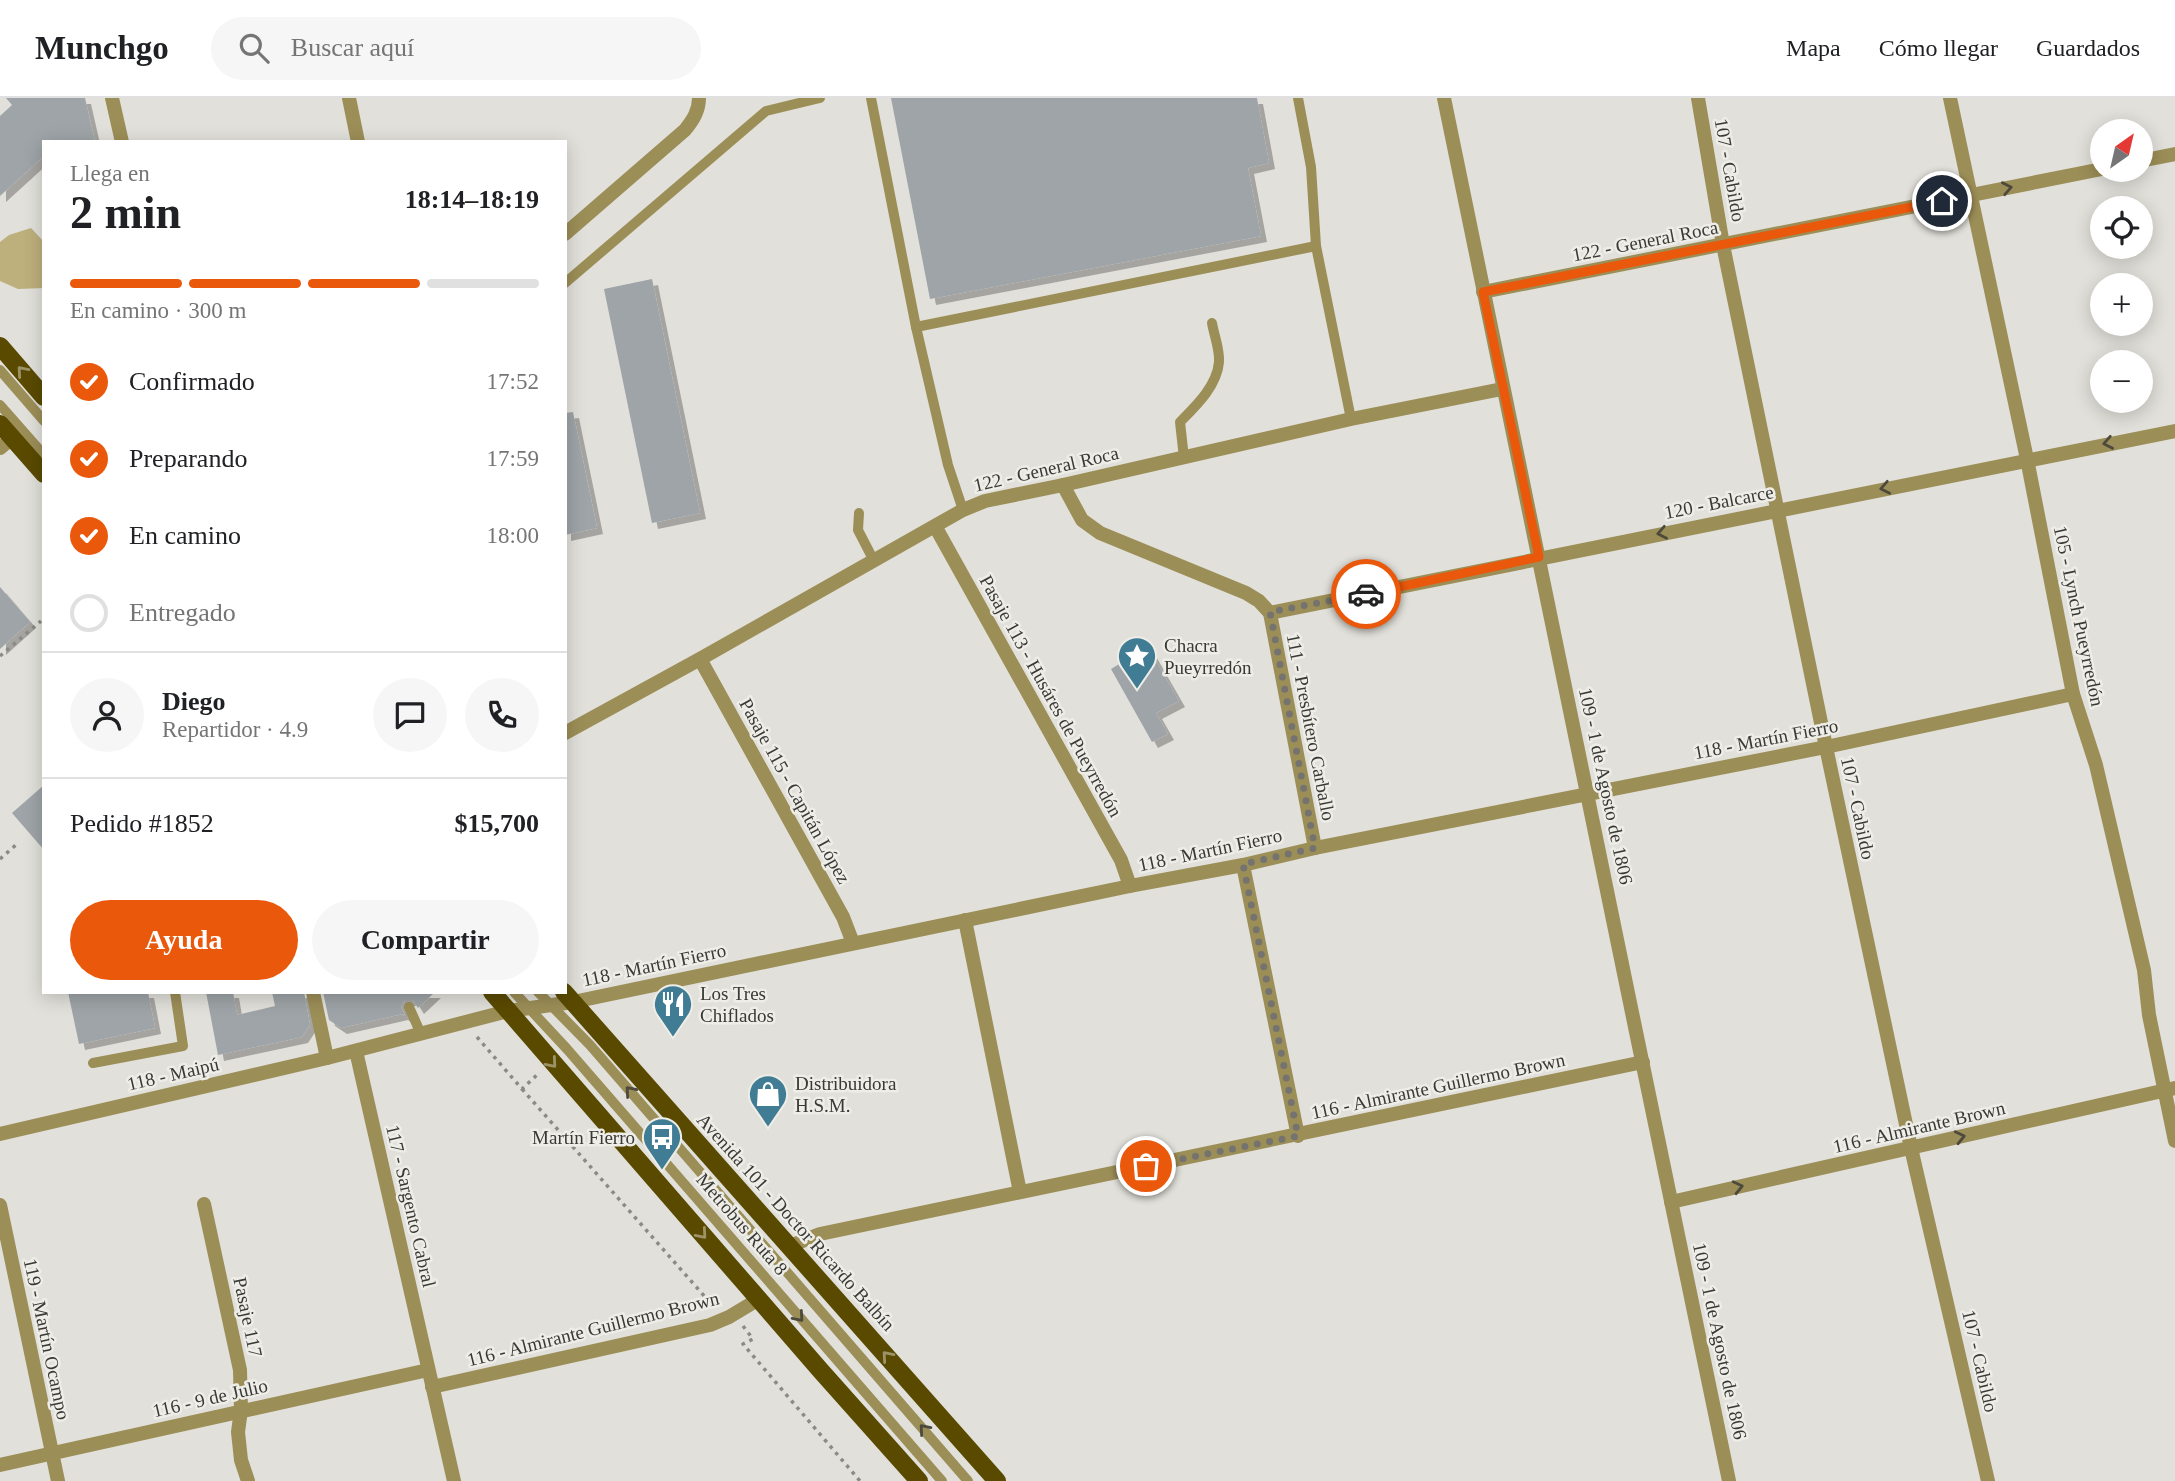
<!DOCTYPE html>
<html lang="es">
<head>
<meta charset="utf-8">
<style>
  :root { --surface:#fff; --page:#f6f6f6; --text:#202124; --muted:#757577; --line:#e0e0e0; --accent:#ea580c }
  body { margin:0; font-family:"Times New Roman",serif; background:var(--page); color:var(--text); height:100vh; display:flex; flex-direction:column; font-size:26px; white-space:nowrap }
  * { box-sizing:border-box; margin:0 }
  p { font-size:23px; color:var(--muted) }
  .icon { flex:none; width:38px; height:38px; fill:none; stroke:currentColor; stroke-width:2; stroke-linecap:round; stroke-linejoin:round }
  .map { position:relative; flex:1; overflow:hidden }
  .side { position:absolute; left:42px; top:42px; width:525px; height:854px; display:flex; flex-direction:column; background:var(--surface); border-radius:0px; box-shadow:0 4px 18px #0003 }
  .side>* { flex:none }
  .needle { width:46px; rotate:34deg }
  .tools { position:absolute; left:2090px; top:21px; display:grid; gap:14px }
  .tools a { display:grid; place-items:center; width:63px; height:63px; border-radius:50%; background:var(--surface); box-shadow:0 4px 18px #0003; font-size:35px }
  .pin { position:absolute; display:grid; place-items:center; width:60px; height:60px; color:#fff; margin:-30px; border:4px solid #fff; border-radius:50%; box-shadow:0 2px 7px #0007 }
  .courier { position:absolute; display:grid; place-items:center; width:70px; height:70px; margin:-35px; border:5px solid #ea580c; border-radius:50%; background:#fff; color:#222; box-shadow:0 2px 9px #0007 }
  .overview em { font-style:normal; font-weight:700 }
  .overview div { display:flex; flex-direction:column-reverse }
  .overview { display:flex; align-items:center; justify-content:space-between; height:119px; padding:0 28px }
  h1 { font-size:46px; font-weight:700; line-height:52px }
  .bar { display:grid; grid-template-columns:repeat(4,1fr); gap:10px 7px; align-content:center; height:84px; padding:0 28px }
  .bar i { height:9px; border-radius:5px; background:var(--line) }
  .bar .current { background:var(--accent) }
  .bar p { grid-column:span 4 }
  .line { display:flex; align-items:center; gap:18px; padding:0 28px; border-top:2px solid var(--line) }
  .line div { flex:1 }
  .round { display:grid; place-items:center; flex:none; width:74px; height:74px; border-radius:37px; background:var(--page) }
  ol { padding:0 28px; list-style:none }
  li { display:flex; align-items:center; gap:21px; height:77px }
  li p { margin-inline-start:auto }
  li .icon { padding:7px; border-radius:50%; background:var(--accent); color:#fff; stroke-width:4 }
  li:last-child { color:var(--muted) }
  li i { width:38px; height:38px; border:4px solid var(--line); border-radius:50% }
  .cta { display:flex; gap:14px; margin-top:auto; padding:14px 28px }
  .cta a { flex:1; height:80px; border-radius:42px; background:var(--accent); color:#fff; font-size:28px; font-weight:700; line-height:80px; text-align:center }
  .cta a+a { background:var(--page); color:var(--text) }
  header { display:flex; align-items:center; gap:42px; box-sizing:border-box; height:98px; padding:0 35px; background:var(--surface); border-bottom:2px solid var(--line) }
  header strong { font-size:33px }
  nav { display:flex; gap:38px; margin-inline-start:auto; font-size:24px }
  .search { width:490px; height:63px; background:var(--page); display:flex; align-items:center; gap:18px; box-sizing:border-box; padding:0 24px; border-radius:38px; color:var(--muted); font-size:26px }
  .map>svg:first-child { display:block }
  .green { fill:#bdb07c }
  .building { fill:#9ea4a7; filter:url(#shadow) }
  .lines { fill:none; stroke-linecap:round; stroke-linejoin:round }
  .path { stroke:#8b8b86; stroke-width:3.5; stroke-dasharray:3.5 5; stroke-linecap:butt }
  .service { stroke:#9c8e57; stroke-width:10 }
  .minor { stroke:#9c8e57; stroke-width:14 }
  .primary { stroke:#5a4a00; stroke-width:18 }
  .oneway { stroke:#4d4a3d }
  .oneway2 { stroke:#9d9368 }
  .done { stroke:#74736f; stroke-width:7; stroke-dasharray:0 12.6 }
  .route { stroke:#ea580c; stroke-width:9 }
  .labels { text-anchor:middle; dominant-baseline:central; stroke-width:5; stroke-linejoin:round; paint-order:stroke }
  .street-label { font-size:19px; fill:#393936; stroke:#eeede7 }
  .poi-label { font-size:19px; fill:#393936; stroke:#eeede7; text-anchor:start }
</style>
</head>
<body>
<header>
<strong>Munchgo</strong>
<div class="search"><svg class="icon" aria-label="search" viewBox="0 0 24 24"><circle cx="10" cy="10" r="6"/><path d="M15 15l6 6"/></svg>Buscar aquí</div>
<nav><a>Mapa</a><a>Cómo llegar</a><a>Guardados</a></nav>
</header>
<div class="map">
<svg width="2175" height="1383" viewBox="0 0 2175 1383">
  <defs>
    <filter id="shadow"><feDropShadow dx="6" dy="6" stdDeviation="0" flood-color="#0004"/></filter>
  </defs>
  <rect width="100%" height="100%" fill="#e1e0da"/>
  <polygon class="green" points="31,130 44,144 44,190 18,191 0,183 0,144 9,137"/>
  <g class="building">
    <polygon points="6,0 85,0 95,44 44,44 44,58 0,98 0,18 12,7"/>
    <polygon points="891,0 1257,0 1269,65 1248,70 1261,138 930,201"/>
    <polygon points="652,181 700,415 652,425 604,191"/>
    <polygon points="573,314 597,430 565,437 565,315"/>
    <polygon points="0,489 30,524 0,551"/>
    <polygon points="1148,549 1179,603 1156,615 1168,636 1152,644 1111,571"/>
    <polygon points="44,687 44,752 12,715"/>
    <polygon points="68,894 148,894 155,930 79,946"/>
    <polygon points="206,894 233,894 237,917 275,908 272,894 304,894 310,927 302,939 218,957"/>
    <polygon points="323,894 435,894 418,910 413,902 405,902 401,909 405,918 402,916 341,930 329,922"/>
  </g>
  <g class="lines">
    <g class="path">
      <polyline points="0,558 41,523"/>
      <polyline points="0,761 17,746"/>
      <polyline points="477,939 522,991 540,974"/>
      <polyline points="522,991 706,1200 722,1204"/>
      <polyline points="743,1228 753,1241 743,1246 860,1383"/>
    </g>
    <g class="service">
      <polyline points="871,0 916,229 948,367 963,412"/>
      <polyline points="1298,0 1311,69 1316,148 1351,321"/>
      <polyline points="565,185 766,13 820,0"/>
      <polyline points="916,229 1316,148"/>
      <polyline points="0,272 44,323"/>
      <polyline points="0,307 44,357"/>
      <path d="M1184 360 1180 324C1196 308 1217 288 1219 264 1220 252 1214 237 1212 225"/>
      <polyline points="859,415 858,432 874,463"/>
      <polyline points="514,894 567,951 942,1383"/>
      <polyline points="538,894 590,947 968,1383"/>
      <polyline points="409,909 421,936"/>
      <polyline points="93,965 183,948 175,894"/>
    </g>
    <g class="minor">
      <polyline points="112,0 122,44"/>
      <polyline points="349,0 358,44"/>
      <path d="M1444 0C1537 461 1634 922 1729 1383"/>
      <polyline points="1698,0 1723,147 1826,649 1911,1050 1988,1383"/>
      <polyline points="1950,0 2027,361 2073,596 2096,667 2144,872 2149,917 2175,1043"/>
      <polyline points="2140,63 2175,56"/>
      <path d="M565 136 685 32C693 22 699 13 699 0"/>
      <polyline points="1483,194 2102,71"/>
      <polyline points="0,350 12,340"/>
      <polyline points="1063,387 1082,422 1100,435 1246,495 1259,503 1270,515 1315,750"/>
      <polyline points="935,428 1121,762 1130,788"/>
      <polyline points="1270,515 2175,333"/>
      <polyline points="700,561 843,819 853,845"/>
      <polyline points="565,635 700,561 963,412 985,403 1063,387 1351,321 1502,291"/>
      <polyline points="1243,767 1298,1038"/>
      <polyline points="965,822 1020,1094"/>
      <polyline points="313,894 327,960"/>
      <polyline points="356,953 454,1383"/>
      <polyline points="0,1036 327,960 508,913 573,904 1130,788 1243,767 1315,750 1826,649 2073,596"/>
      <polyline points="1671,1104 2175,990"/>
      <polyline points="204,1106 240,1272 241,1312 238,1334 241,1362 248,1383"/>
      <polyline points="0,1107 58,1383"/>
      <polyline points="790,1148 820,1136 1643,964"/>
      <polyline points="432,1289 710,1227 729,1219 759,1201"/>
      <polyline points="0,1367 428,1272"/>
    </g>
    <g class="primary">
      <polyline points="0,248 44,299"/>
      <polyline points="0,326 44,376"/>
      <polyline points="492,894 821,1273 919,1383"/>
      <polyline points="564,894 997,1383"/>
    </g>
  </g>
  <defs><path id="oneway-chevron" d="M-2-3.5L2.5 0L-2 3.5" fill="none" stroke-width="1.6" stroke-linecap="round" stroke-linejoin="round" transform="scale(1.75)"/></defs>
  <g class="oneway">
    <use href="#oneway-chevron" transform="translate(2007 90) rotate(-11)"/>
    <use href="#oneway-chevron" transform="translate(2108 345) rotate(169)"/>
    <use href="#oneway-chevron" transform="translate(1885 390) rotate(169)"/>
    <use href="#oneway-chevron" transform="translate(1662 435) rotate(169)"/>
    <use href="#oneway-chevron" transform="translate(630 993) rotate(-131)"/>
    <use href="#oneway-chevron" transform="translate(1960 1039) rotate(-13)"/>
    <use href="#oneway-chevron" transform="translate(1738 1089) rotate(-13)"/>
    <use href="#oneway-chevron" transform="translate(799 1219) rotate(49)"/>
    <use href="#oneway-chevron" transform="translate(924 1331) rotate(-131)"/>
  </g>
  <g class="oneway2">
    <use href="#oneway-chevron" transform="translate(22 273) rotate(-131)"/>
    <use href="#oneway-chevron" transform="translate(552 965) rotate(49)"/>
    <use href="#oneway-chevron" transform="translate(702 1136) rotate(49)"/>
    <use href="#oneway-chevron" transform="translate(887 1258) rotate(-131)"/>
  </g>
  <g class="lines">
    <polyline class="done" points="1146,1068 1298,1038 1243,766 1315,750 1270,514 1366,496"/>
    <polyline class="route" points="1366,496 1539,459 1483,194 1942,103"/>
  </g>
  <defs>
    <g id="sight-pin" transform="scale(2.0125)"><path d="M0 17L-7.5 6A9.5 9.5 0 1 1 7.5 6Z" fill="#407d94" stroke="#eeede7"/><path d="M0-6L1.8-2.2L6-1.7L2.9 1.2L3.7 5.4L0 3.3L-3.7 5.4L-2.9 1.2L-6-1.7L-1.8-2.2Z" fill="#fff"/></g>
    <g id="restaurant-pin" transform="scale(2.0125)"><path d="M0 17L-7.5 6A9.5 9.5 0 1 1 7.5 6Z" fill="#407d94" stroke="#eeede7"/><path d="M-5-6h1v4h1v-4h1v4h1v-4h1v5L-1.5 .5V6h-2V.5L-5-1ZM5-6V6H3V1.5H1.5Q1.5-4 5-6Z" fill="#fff"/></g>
    <g id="shop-pin" transform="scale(2.0125)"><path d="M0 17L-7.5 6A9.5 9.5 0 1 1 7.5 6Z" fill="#407d94" stroke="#eeede7"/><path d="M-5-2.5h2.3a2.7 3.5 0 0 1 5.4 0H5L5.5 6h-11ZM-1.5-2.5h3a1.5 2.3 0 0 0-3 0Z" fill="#fff"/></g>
    <g id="bus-pin" transform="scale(2.0125)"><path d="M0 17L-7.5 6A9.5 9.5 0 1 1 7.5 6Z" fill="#407d94" stroke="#eeede7"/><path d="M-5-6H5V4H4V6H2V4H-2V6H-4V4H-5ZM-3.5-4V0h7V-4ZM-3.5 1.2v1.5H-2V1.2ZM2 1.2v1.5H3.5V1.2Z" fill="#fff"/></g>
  </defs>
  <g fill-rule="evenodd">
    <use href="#sight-pin" x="1137" y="558"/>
    <use href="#restaurant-pin" x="673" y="906"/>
    <use href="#shop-pin" x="768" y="996"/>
    <use href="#bus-pin" x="662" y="1039"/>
  </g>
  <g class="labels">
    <g class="street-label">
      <text transform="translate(1730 72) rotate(80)">107 - Cabildo</text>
      <text transform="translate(1645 143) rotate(-11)">122 - General Roca</text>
      <text transform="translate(1046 371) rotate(-13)">122 - General Roca</text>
      <text transform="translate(1719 404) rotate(-11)">120 - Balcarce</text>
      <text transform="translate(2079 518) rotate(78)">105 - Lynch Pueyrredón</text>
      <text transform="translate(1051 598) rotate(61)">Pasaje 113 - Husáres de Pueyrredón</text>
      <text transform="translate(1311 629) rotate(79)">111 - Presbítero Carballo</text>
      <text transform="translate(1766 641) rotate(-11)">118 - Martín Fierro</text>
      <text transform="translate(1606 688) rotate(78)">109 - 1 de Agosto de 1806</text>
      <text transform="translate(795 693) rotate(61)">Pasaje 115 - Capitán López</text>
      <text transform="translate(1858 710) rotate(78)">107 - Cabildo</text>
      <text transform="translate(1210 752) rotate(-12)">118 - Martín Fierro</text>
      <text transform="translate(654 867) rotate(-12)">118 - Martín Fierro</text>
      <text transform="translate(173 976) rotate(-13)">118 - Maipú</text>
      <text transform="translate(1438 988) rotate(-12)">116 - Almirante Guillermo Brown</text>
      <text transform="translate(1919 1029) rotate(-13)">116 - Almirante Brown</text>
      <text transform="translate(411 1108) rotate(77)">117 - Sargento Cabral</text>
      <text transform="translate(796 1124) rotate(48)">Avenida 101 - Doctor Ricardo Balbín</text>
      <text transform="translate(742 1126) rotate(49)">Metrobus Ruta 8</text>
      <text transform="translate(248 1219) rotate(78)">Pasaje 117</text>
      <text transform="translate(593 1231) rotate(-14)">116 - Almirante Guillermo Brown</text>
      <text transform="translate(47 1241) rotate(78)">119 - Martín Ocampo</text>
      <text transform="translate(1720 1243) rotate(78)">109 - 1 de Agosto de 1806</text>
      <text transform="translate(1980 1263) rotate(77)">107 - Cabildo</text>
      <text transform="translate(210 1300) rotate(-13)">116 - 9 de Julio</text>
    </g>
    <g class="poi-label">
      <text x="1164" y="547">Chacra<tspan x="1164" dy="22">Pueyrredón</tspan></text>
      <text x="700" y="895">Los Tres<tspan x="700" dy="22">Chiflados</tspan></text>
      <text x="795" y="985">Distribuidora<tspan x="795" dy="22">H.S.M.</tspan></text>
      <text x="635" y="1039" text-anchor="end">Martín Fierro</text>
    </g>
  </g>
</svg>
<div class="tools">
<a><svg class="needle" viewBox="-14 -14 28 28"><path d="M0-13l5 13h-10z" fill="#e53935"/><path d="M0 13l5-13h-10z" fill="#757577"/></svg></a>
<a><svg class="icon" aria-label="locate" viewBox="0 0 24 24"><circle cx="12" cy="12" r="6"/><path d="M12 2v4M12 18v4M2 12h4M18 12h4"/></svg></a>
<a>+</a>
<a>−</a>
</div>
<div class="pin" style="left:1146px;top:1068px;background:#ea580c"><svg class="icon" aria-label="bag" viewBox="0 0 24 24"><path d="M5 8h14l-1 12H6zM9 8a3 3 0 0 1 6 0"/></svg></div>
<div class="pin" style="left:1942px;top:103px;background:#1f2937"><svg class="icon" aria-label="home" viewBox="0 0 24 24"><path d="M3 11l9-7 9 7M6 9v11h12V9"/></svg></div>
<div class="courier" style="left:1366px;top:496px"><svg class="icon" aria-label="car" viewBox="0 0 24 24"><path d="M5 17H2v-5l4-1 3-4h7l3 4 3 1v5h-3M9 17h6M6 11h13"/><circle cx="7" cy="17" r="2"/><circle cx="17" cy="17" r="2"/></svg></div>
<section class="side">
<div class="overview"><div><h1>2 min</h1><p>Llega en</p></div><em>18:14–18:19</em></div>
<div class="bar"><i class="current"></i><i class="current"></i><i class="current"></i><i></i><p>En camino · 300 m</p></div>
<ol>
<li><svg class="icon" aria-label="check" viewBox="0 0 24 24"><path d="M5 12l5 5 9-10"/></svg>Confirmado<p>17:52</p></li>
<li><svg class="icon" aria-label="check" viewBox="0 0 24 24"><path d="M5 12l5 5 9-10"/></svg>Preparando<p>17:59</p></li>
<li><svg class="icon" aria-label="check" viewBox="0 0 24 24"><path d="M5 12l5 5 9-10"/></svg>En camino<p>18:00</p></li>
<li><i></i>Entregado</li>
</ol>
<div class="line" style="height:126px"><a class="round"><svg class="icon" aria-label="person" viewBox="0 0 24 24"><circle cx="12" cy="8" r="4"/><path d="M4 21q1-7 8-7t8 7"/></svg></a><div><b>Diego</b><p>Repartidor · 4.9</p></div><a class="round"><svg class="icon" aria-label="chat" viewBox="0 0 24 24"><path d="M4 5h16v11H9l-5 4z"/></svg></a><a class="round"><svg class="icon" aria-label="phone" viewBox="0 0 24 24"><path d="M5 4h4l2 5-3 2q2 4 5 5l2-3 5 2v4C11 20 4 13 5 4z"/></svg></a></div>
<div class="line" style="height:91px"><div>Pedido #1852</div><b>$15,700</b></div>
<div class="cta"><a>Ayuda</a><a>Compartir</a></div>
</section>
</div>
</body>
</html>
